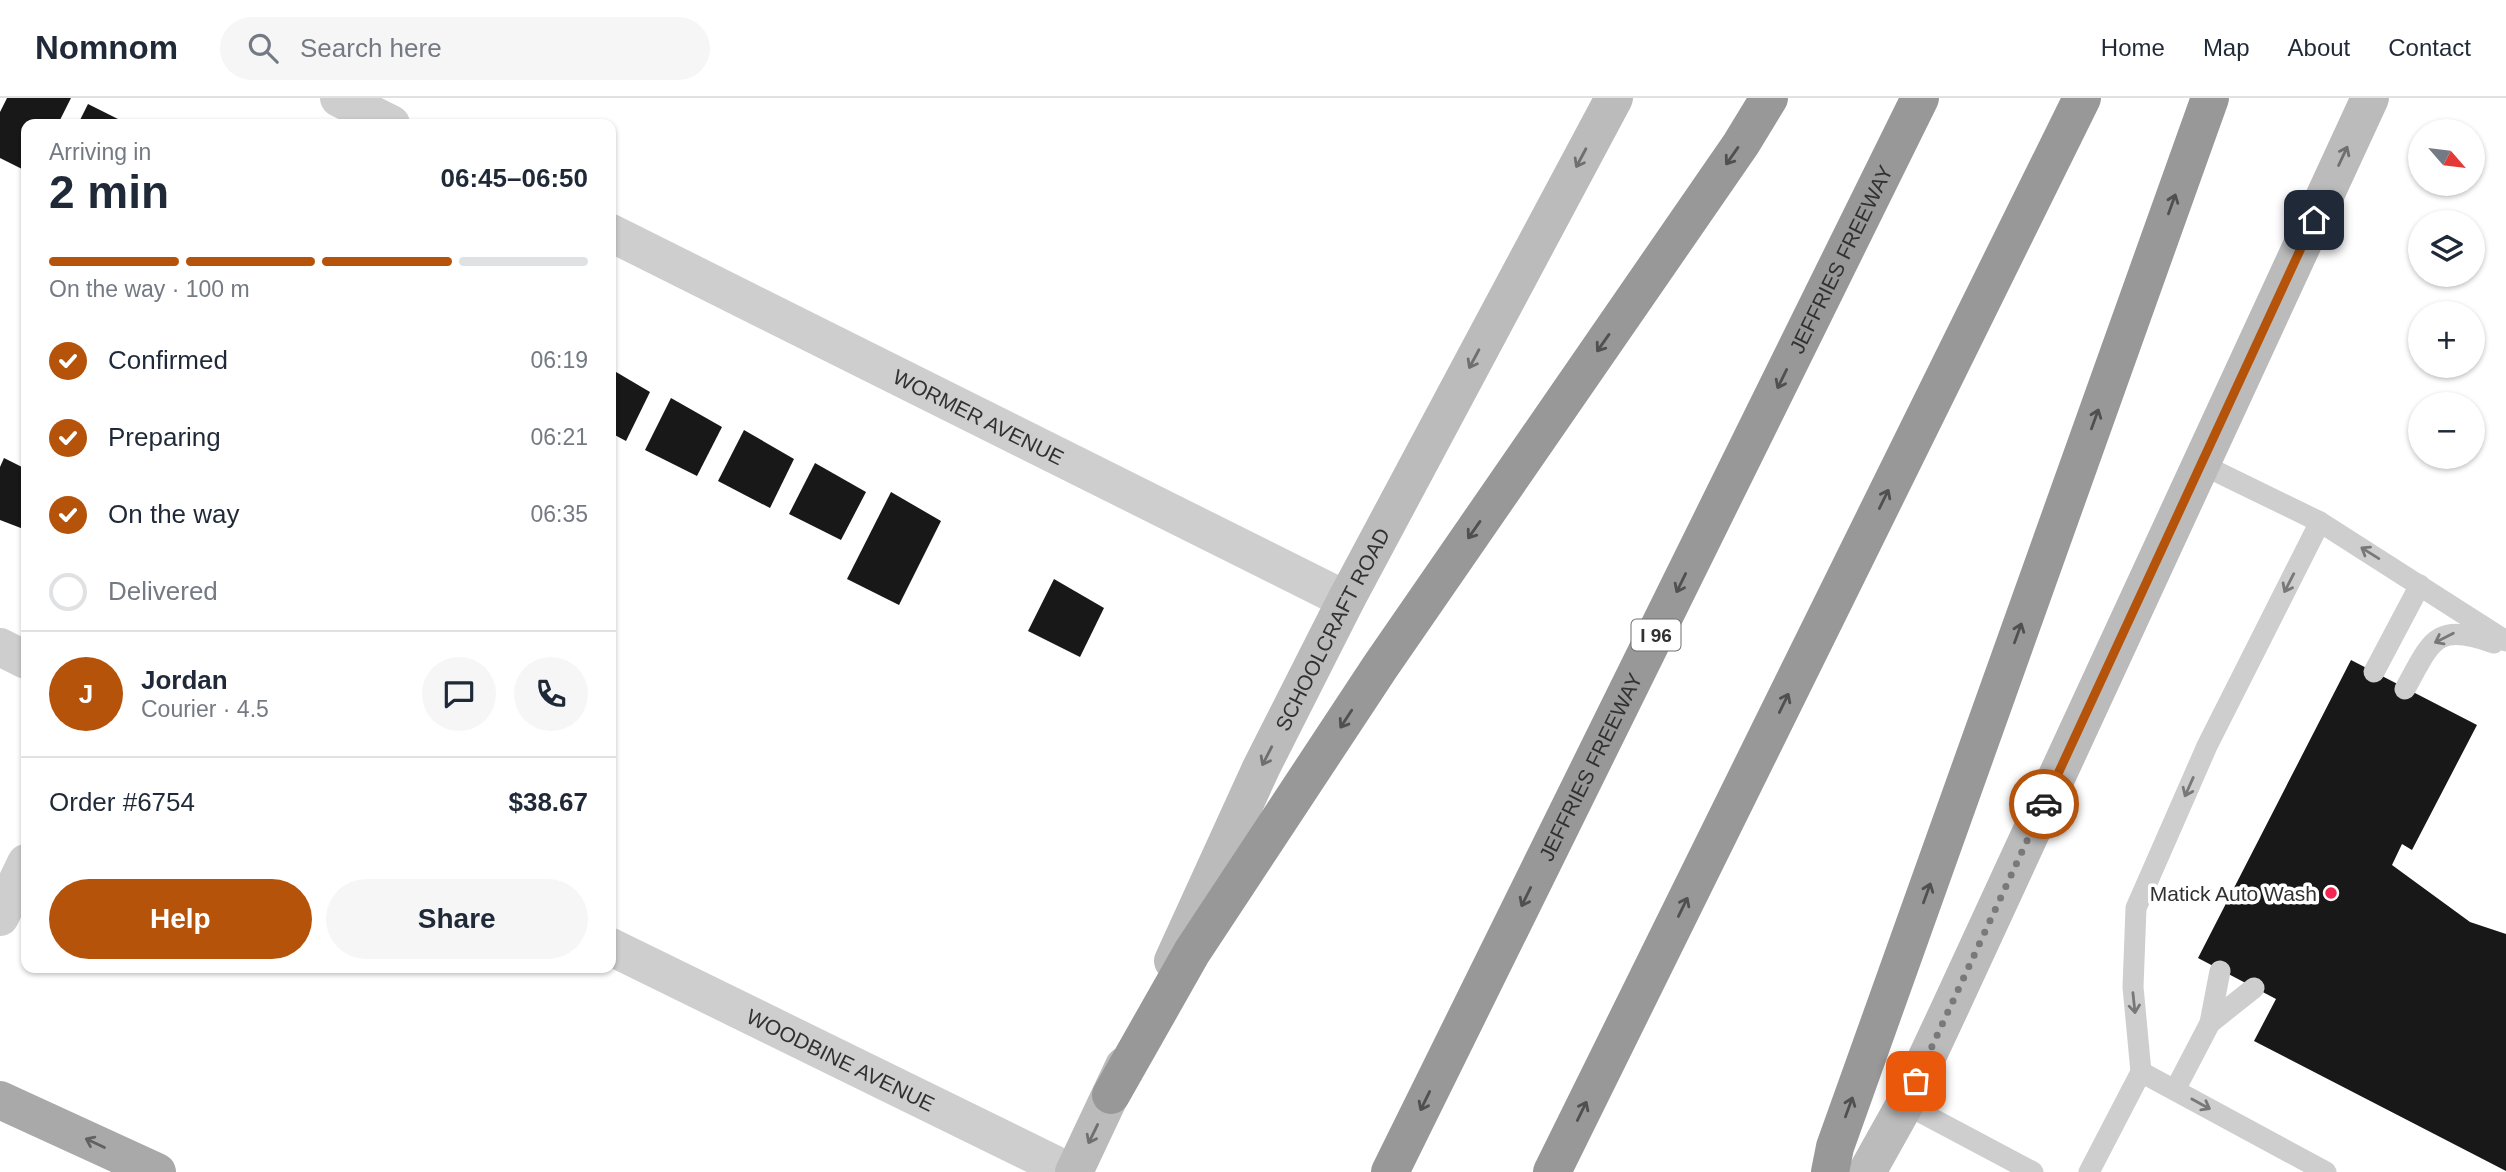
<!DOCTYPE html>
<html lang="en">
<head>
<meta charset="utf-8">
<style>
  :root { --surface:#fff; --page:#f6f6f7; --text:#1f2937; --muted:#747a83; --line:#e0e1e3; --accent:#b45309 }
  body { margin:0; font-family:Arial,sans-serif; background:var(--page); color:var(--text); height:100vh; display:flex; flex-direction:column; font-size:26px; white-space:nowrap }
  * { box-sizing:border-box; margin:0 }
  p { font-size:23px; color:var(--muted) }
  .icon { flex:none; width:38px; height:38px; fill:none; stroke:currentColor; stroke-width:2; stroke-linecap:round; stroke-linejoin:round }
  .map { position:relative; flex:1; overflow:hidden }
  .drawer { position:absolute; left:21px; top:21px; width:595px; height:854px; display:flex; flex-direction:column; background:var(--surface); border-radius:14px; box-shadow:0 2px 5px #0004 }
  .drawer>* { flex:none }
  .needle { width:46px; rotate:118deg }
  .tools { position:absolute; left:2408px; top:21px; display:grid; gap:14px }
  .tools a { display:grid; place-items:center; width:77px; height:77px; border-radius:50%; background:var(--surface); box-shadow:0 2px 5px #0004; font-size:35px }
  .pin { position:absolute; display:grid; place-items:center; width:60px; height:60px; color:#fff; margin:-30px; border-radius:14px; box-shadow:0 4px 10px #0006 }
  .courier { position:absolute; display:grid; place-items:center; width:70px; height:70px; margin:-35px; border:5px solid #b45309; border-radius:50%; background:#fff; color:#222; box-shadow:0 2px 9px #0007 }
  .headline em { font-style:normal; font-weight:700 }
  .headline div { display:flex; flex-direction:column-reverse }
  .headline { display:flex; align-items:center; justify-content:space-between; height:119px; padding:0 28px }
  h1 { font-size:46px; font-weight:700; line-height:52px }
  .bar { display:grid; grid-template-columns:repeat(4,1fr); gap:10px 7px; align-content:center; height:84px; padding:0 28px }
  .bar i { height:9px; border-radius:5px; background:var(--line) }
  .bar .selected { background:var(--accent) }
  .bar p { grid-column:span 4 }
  .line { display:flex; align-items:center; gap:18px; padding:0 28px; border-top:2px solid var(--line) }
  .line div { flex:1 }
  .round { display:grid; place-items:center; flex:none; width:74px; height:74px; border-radius:37px; background:var(--page) }
  ol { padding:0 28px; list-style:none }
  li { display:flex; align-items:center; gap:21px; height:77px }
  li p { margin-inline-start:auto }
  li .icon { padding:7px; border-radius:50%; background:var(--accent); color:#fff; stroke-width:4 }
  li:last-child { color:var(--muted) }
  li i { width:38px; height:38px; border:4px solid var(--line); border-radius:50% }
  .action { display:flex; gap:14px; margin-top:auto; padding:14px 28px }
  .action a { flex:1; height:80px; border-radius:42px; background:var(--accent); color:#fff; font-size:28px; font-weight:700; line-height:80px; text-align:center }
  .action a+a { background:var(--page); color:var(--text) }
  header { display:flex; align-items:center; gap:42px; box-sizing:border-box; height:98px; padding:0 35px; background:var(--surface); border-bottom:2px solid var(--line) }
  header strong { font-size:33px }
  nav { display:flex; gap:38px; margin-inline-start:auto; font-size:24px }
  .search { width:490px; height:63px; background:var(--page); display:flex; align-items:center; gap:18px; box-sizing:border-box; padding:0 24px; border-radius:38px; color:var(--muted); font-size:26px }
  .map>svg:first-child { display:block }
  .building { fill:#181818 }
  .lines { fill:none; stroke-linecap:round; stroke-linejoin:round }
  .service { stroke:#cecece; stroke-width:21 }
  .minor { stroke:#cecece; stroke-width:38 }
  .secondary { stroke:#bbb; stroke-width:38 }
  .primary { stroke:#a9a9a9; stroke-width:38 }
  .motorway { stroke:#989898; stroke-width:38 }
  .oneway { stroke:#505050 }
  .oneway2 { stroke:#6f6f6f }
  .oneway3 { stroke:#787878 }
  .oneway4 { stroke:#616161 }
  .done { stroke:#797979; stroke-width:7; stroke-dasharray:0 12.6 }
  .route { stroke:#b45309; stroke-width:9 }
  .poi-dot { fill:#f52551; stroke:#fff; stroke-width:2.5 }
  .labels { text-anchor:middle; dominant-baseline:central; stroke-width:7; stroke-linejoin:round; paint-order:stroke }
  .shield { fill:#fff; stroke:#6f6f6f; stroke-width:2 }
  .shield-label { font-size:19px; font-weight:bold; fill:#313131 }
  .street-label { font-size:21px; fill:#313131; stroke:#fff }
  .poi-label { font-size:21px; fill:#313131; stroke:#fff; text-anchor:end }
</style>
</head>
<body>
<header>
<strong>Nomnom</strong>
<div class="search"><svg class="icon" aria-label="search" viewBox="0 0 24 24"><circle cx="10" cy="10" r="6"/><path d="M15 15l6 6"/></svg>Search here</div>
<nav><a>Home</a><a>Map</a><a>About</a><a>Contact</a></nav>
</header>
<div class="map">
<svg width="2506" height="1074" viewBox="0 0 2506 1074">
  <rect width="100%" height="100%" fill="#fff"/>
  <g class="building">
    <polygon points="7,0 71,0 58,26 26,26 26,73 0,60 0,14"/>
    <polygon points="88,6 118,21 117,24 121,26 78,26"/>
    <polygon points="611,271 650,294 626,343 611,335"/>
    <polygon points="671,300 722,329 697,378 645,352"/>
    <polygon points="744,332 794,361 770,410 718,383"/>
    <polygon points="4,360 26,371 26,432 0,422 0,369"/>
    <polygon points="815,365 866,394 841,442 789,416"/>
    <polygon points="891,394 941,423 899,507 847,481"/>
    <polygon points="1054,481 1104,510 1080,559 1028,533"/>
    <polygon points="2351,562 2477,627 2412,752 2402,746 2392,767 2470,824 2506,836 2506,1073 2254,943 2276,901 2198,860"/>
  </g>
  <g class="lines">
    <g class="service">
      <polyline points="2201,366 2320,424 2506,543"/>
      <polyline points="2374,574 2420,487"/>
      <path d="M2405 591C2432 542 2435 524 2494 545"/>
      <polyline points="2210,925 2220,873"/>
      <polyline points="2141,974 2326,1074"/>
      <polyline points="2175,992 2210,925 2254,890"/>
      <polyline points="1905,1006 2033,1074"/>
      <polyline points="2089,1074 2141,974 2133,889 2136,810 2207,648 2320,424"/>
    </g>
    <g class="minor">
      <polyline points="339,0 391,26"/>
      <path id="s1" d="M611 135 1346 502"/>
      <polyline points="0,549 26,562"/>
      <polyline points="0,819 26,765"/>
      <path id="s2" d="M611 849 1070 1074"/>
    </g>
    <g class="secondary">
      <path id="s3" d="M1173 863 1261 670 1346 502 1614 0"/>
      <polyline points="1074,1074 1124,968"/>
      <polyline points="1867,1074 1905,1006 1949,912 2370,0"/>
    </g>
    <polyline class="primary" points="0,1002 157,1074"/>
    <g class="motorway">
      <polyline points="1111,997 1192,854 1380,569 1741,46 1769,0"/>
      <path id="s4" d="M1390 1074 1920 0"/>
      <polyline points="1552,1074 2082,0"/>
      <polyline points="1830,1074 1835,1049 2210,0"/>
    </g>
  </g>
  <defs><path id="oneway-shaft" d="M-6 0H5M1.5-3L5.5 0L1.5 3" fill="none" stroke-width="1.6" stroke-linecap="round" stroke-linejoin="round" transform="scale(1.75)"/></defs>
  <g class="oneway">
    <use href="#oneway-shaft" transform="translate(1732 58) rotate(125)"/>
    <use href="#oneway-shaft" transform="translate(2172 106) rotate(-70)"/>
    <use href="#oneway-shaft" transform="translate(1603 245) rotate(125)"/>
    <use href="#oneway-shaft" transform="translate(1782 281) rotate(116)"/>
    <use href="#oneway-shaft" transform="translate(2095 321) rotate(-70)"/>
    <use href="#oneway-shaft" transform="translate(1884 401) rotate(-64)"/>
    <use href="#oneway-shaft" transform="translate(1474 432) rotate(125)"/>
    <use href="#oneway-shaft" transform="translate(1681 485) rotate(116)"/>
    <use href="#oneway-shaft" transform="translate(2018 535) rotate(-70)"/>
    <use href="#oneway-shaft" transform="translate(1784 605) rotate(-64)"/>
    <use href="#oneway-shaft" transform="translate(1346 621) rotate(123)"/>
    <use href="#oneway-shaft" transform="translate(1927 795) rotate(-70)"/>
    <use href="#oneway-shaft" transform="translate(1526 799) rotate(116)"/>
    <use href="#oneway-shaft" transform="translate(1683 809) rotate(-64)"/>
    <use href="#oneway-shaft" transform="translate(1425 1003) rotate(116)"/>
    <use href="#oneway-shaft" transform="translate(1849 1009) rotate(-70)"/>
    <use href="#oneway-shaft" transform="translate(1582 1013) rotate(-64)"/>
  </g>
  <g class="oneway2">
    <use href="#oneway-shaft" transform="translate(2343 58) rotate(-65)"/>
    <use href="#oneway-shaft" transform="translate(1581 60) rotate(118)"/>
    <use href="#oneway-shaft" transform="translate(1474 261) rotate(118)"/>
    <use href="#oneway-shaft" transform="translate(1267 658) rotate(117)"/>
    <use href="#oneway-shaft" transform="translate(1093 1036) rotate(116)"/>
  </g>
  <g class="oneway3">
    <use href="#oneway-shaft" transform="translate(2370 455) rotate(-148)"/>
    <use href="#oneway-shaft" transform="translate(2289 485) rotate(117)"/>
    <use href="#oneway-shaft" transform="translate(2444 540) rotate(153)"/>
    <use href="#oneway-shaft" transform="translate(2189 689) rotate(114)"/>
    <use href="#oneway-shaft" transform="translate(2134 905) rotate(84)"/>
    <use href="#oneway-shaft" transform="translate(2201 1006) rotate(29)"/>
  </g>
  <use class="oneway4" href="#oneway-shaft" transform="translate(95 1045) rotate(-155)"/>
  <g class="lines">
    <polyline class="done" points="1916,983 2044,706"/>
    <polyline class="route" points="2044,706 2314,122"/>
  </g>
  <circle class="poi-dot" cx="2331" cy="795" r="7"/>
  <g class="labels">
    <rect class="shield" x="1631.5" y="521.5" width="49" height="31" rx="5"/>
    <g class="shield-label">
      <text x="1656" y="537">I 96</text>
    </g>
    <g class="street-label">
      <text stroke="none"><textPath href="#s4" startOffset="1018">JEFFRIES FREEWAY</textPath></text>
      <text stroke="none"><textPath href="#s1" startOffset="411">WORMER AVENUE</textPath></text>
      <text stroke="none"><textPath href="#s3" startOffset="368">SCHOOLCRAFT ROAD</textPath></text>
      <text stroke="none"><textPath href="#s4" startOffset="452">JEFFRIES FREEWAY</textPath></text>
      <text stroke="none"><textPath href="#s2" startOffset="256">WOODBINE AVENUE</textPath></text>
    </g>
    <g class="poi-label">
      <text x="2317" y="795">Matick Auto Wash</text>
    </g>
  </g>
</svg>
<div class="tools">
<a><svg class="needle" viewBox="-14 -14 28 28"><path d="M0-13l5 13h-10z" fill="#e53935"/><path d="M0 13l5-13h-10z" fill="#747a83"/></svg></a>
<a><svg class="icon" aria-label="layers" viewBox="0 0 24 24"><path d="M12 4l9 5-9 5-9-5zM3 14l9 5 9-5"/></svg></a>
<a>+</a>
<a>−</a>
</div>
<div class="pin" style="left:1916px;top:983px;background:#ea580c"><svg class="icon" aria-label="bag" viewBox="0 0 24 24"><path d="M5 8h14l-1 12H6zM9 8a3 3 0 0 1 6 0"/></svg></div>
<div class="pin" style="left:2314px;top:122px;background:#1f2937"><svg class="icon" aria-label="home" viewBox="0 0 24 24"><path d="M3 11l9-7 9 7M6 9v11h12V9"/></svg></div>
<div class="courier" style="left:2044px;top:706px"><svg class="icon" aria-label="car" viewBox="0 0 24 24"><path d="M5 17H2v-5l4-1 3-4h7l3 4 3 1v5h-3M9 17h6M6 11h13"/><circle cx="7" cy="17" r="2"/><circle cx="17" cy="17" r="2"/></svg></div>
<section class="drawer">
<div class="headline"><div><h1>2 min</h1><p>Arriving in</p></div><em>06:45–06:50</em></div>
<div class="bar"><i class="selected"></i><i class="selected"></i><i class="selected"></i><i></i><p>On the way · 100 m</p></div>
<ol>
<li><svg class="icon" aria-label="check" viewBox="0 0 24 24"><path d="M5 12l5 5 9-10"/></svg>Confirmed<p>06:19</p></li>
<li><svg class="icon" aria-label="check" viewBox="0 0 24 24"><path d="M5 12l5 5 9-10"/></svg>Preparing<p>06:21</p></li>
<li><svg class="icon" aria-label="check" viewBox="0 0 24 24"><path d="M5 12l5 5 9-10"/></svg>On the way<p>06:35</p></li>
<li><i></i>Delivered</li>
</ol>
<div class="line" style="height:126px"><b class="round" style="background:var(--accent);color:#fff">J</b><div><b>Jordan</b><p>Courier · 4.5</p></div><a class="round"><svg class="icon" aria-label="chat" viewBox="0 0 24 24"><path d="M4 5h16v11H9l-5 4z"/></svg></a><a class="round"><svg class="icon" aria-label="phone" viewBox="0 0 24 24"><path d="M5 4h4l2 5-3 2q2 4 5 5l2-3 5 2v4C11 20 4 13 5 4z"/></svg></a></div>
<div class="line" style="height:91px"><div>Order #6754</div><b>$38.67</b></div>
<div class="action"><a>Help</a><a>Share</a></div>
</section>
</div>
</body>
</html>
